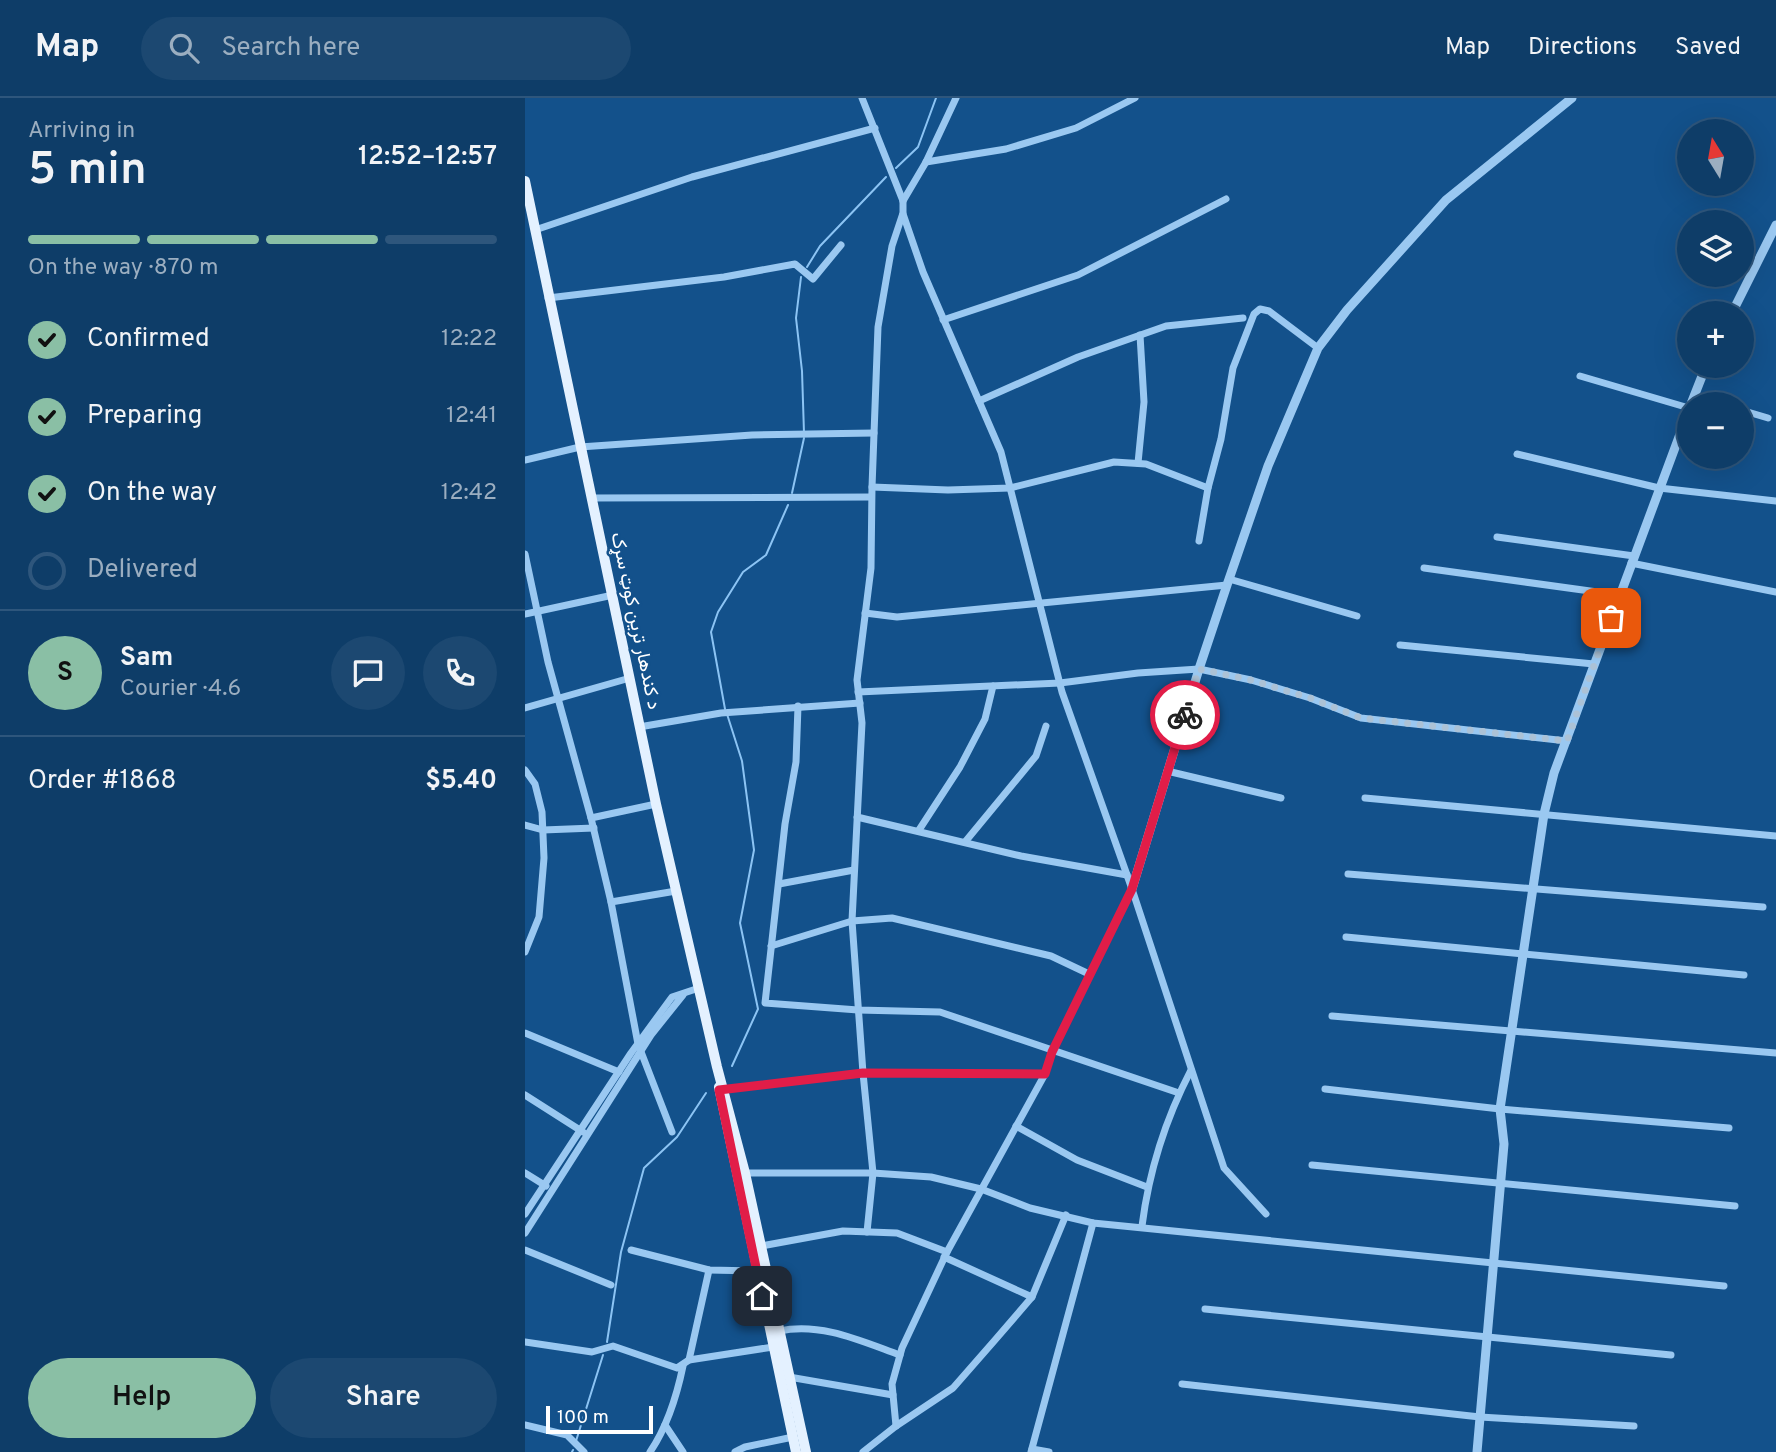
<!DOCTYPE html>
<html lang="en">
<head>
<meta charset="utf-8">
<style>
  :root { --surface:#0e3d68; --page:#1c4871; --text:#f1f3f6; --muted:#9baec0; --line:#2e567c; --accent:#8abfa5 }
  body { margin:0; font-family:Overpass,Vazirmatn,sans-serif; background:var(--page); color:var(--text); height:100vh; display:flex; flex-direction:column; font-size:26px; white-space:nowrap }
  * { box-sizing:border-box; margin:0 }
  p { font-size:23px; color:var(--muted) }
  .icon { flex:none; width:38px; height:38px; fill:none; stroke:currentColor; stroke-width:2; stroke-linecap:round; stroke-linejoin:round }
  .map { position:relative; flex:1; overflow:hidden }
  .sheet { display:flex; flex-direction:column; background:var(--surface); width:525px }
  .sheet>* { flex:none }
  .needle { width:46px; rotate:349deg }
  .tools { position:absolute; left:1152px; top:21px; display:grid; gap:14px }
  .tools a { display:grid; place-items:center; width:77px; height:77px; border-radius:50%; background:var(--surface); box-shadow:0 7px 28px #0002,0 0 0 2px var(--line); font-size:35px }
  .scale { position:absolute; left:21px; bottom:18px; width:107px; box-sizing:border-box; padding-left:7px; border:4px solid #fff; border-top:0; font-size:19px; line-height:24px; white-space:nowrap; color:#fff; -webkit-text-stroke:5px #13518b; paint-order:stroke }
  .pin { position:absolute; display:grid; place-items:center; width:60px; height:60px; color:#fff; margin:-30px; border-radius:14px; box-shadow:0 4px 10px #0006 }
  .courier { position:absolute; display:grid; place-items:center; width:70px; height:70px; margin:-35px; border:5px solid #e11d48; border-radius:50%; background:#fff; color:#222; box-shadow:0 2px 9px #0007 }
  .headline em { font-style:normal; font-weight:600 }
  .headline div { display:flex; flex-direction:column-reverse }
  .headline { display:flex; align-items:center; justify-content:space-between; height:119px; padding:0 28px }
  h1 { font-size:46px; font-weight:600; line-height:52px }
  .bar { display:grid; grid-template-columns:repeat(4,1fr); gap:10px 7px; align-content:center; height:84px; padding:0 28px }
  .bar i { height:9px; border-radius:5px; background:var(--line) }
  .bar .current { background:var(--accent) }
  .bar p { grid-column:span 4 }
  .line { display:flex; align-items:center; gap:18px; padding:0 28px; border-top:2px solid var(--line) }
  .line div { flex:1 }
  .round { display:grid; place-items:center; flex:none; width:74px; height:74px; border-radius:37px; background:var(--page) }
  ol { padding:0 28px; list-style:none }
  li { display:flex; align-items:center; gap:21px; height:77px }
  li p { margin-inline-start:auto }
  li .icon { padding:7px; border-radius:50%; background:var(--accent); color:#111; stroke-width:4 }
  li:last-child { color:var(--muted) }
  li i { width:38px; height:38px; border:4px solid var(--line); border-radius:50% }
  .action { display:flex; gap:14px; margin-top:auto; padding:14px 28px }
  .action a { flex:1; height:80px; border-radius:42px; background:var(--accent); color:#111; font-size:28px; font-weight:600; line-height:80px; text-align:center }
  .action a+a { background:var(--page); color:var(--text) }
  header { display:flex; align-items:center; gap:42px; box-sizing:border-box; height:98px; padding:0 35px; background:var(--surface); border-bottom:2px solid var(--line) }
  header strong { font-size:33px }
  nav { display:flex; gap:38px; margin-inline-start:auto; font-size:24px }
  .search { width:490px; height:63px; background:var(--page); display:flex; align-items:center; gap:18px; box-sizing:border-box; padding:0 24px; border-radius:38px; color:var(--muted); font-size:26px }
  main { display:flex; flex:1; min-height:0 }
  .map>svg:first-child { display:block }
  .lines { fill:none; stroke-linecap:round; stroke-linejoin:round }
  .stream { stroke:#8cc4f4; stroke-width:2 }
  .minor { stroke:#9ac8f1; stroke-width:7 }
  .tertiary { stroke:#9ac8f1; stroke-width:9 }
  .primary { stroke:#e4f1ff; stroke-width:10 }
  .done { stroke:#acc2d6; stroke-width:7; stroke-dasharray:0 12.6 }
  .route { stroke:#e11d48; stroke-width:9 }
  .labels { text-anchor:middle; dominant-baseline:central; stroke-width:5; stroke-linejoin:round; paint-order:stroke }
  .street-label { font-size:19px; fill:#fff; stroke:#13518b }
</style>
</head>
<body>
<header>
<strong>Map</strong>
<div class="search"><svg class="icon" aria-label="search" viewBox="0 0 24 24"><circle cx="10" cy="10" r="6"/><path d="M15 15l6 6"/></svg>Search here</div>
<nav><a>Map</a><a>Directions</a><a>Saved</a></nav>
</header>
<main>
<section class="sheet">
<div class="headline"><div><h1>5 min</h1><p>Arriving in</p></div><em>12:52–12:57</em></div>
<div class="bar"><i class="current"></i><i class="current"></i><i class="current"></i><i></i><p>On the way · 870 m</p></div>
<ol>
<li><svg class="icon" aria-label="check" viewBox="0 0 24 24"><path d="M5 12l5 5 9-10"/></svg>Confirmed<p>12:22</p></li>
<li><svg class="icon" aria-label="check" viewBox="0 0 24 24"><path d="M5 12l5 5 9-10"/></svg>Preparing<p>12:41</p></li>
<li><svg class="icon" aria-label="check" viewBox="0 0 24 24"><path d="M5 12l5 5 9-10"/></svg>On the way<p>12:42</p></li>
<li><i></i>Delivered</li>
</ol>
<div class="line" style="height:126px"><b class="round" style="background:var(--accent);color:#111">S</b><div><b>Sam</b><p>Courier · 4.6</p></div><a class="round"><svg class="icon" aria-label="chat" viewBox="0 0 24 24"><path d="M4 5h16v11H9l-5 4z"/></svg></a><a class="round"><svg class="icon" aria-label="phone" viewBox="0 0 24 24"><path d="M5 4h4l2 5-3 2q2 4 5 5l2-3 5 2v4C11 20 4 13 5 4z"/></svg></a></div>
<div class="line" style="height:91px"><div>Order #1868</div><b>$5.40</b></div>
<div class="action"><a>Help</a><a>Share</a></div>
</section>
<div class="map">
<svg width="1251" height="1354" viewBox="0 0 1251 1354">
  <rect width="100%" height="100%" fill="#13518b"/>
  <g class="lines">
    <g class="stream">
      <polyline points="371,70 393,49 411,0"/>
      <polyline points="282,169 295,148 361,79"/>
      <polyline points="276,179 271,220 277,273 279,335"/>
      <polyline points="267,395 279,340"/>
      <polyline points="200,611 186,534 193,514 218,474 241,457 263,407"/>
      <polyline points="202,616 217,663 229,752 215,825 233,911 207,968"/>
      <polyline points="82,1244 96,1154 119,1070 152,1039 181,995"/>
      <polyline points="51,1343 78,1257"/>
      <polyline points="47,1354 48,1352"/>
    </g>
    <g class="minor">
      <polyline points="337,0 378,103 378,115 367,148 353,229 347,389 346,470 332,582 337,625 327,823 338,975 348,1075 342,1134"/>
      <polyline points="401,64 481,51 551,30 610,0"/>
      <polyline points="378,103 401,64 431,0"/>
      <polyline points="378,116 398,174 476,354 537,594 607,791 699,1070 741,1116"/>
      <polyline points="10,132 167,79 350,30"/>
      <polyline points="23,200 199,179 270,166 288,181 316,147"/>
      <polyline points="418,222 553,177 701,101"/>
      <polyline points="1055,278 1164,310"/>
      <polyline points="1169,297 1199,306"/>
      <polyline points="454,303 553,259 641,228 718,220"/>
      <polyline points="1216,312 1243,320"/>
      <polyline points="992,356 1134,390 1251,403"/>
      <polyline points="0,362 55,349 227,337 349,335"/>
      <polyline points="613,365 619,304 615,237"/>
      <polyline points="347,389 423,392 485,390 589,364 621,366 683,390"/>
      <polyline points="67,400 346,399"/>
      <polyline points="972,439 1109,458"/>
      <polyline points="674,443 683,390 696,341 708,270 729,216 735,211 744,213 793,250"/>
      <polyline points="0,456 23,564 66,720 86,804 113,946 147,1034"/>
      <polyline points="1106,465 1251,494"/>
      <polyline points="899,470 1094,497"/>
      <polyline points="704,481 832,518"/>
      <polyline points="340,515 372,519 702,487"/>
      <polyline points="0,516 88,497"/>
      <polyline points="875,547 1069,566"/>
      <polyline points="333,594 535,585 613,575 674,571 726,582 785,600 836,620 1042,643"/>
      <polyline points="273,608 271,664 260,726 240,905 333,912 415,914 654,995"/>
      <polyline points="0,610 105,580"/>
      <polyline points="114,629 196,615 335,605"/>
      <polyline points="0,672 10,686 17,714 19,760 14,819 0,854"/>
      <polyline points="642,673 756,700"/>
      <polyline points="840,700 1251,738"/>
      <polyline points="332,719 496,758 602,777"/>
      <polyline points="66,720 131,706"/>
      <polyline points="0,727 18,732 69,730"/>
      <polyline points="394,732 435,669 460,621 468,588"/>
      <polyline points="440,744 511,658 521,628"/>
      <polyline points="823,776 1238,809"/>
      <polyline points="254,786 329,772"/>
      <polyline points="86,804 151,793"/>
      <polyline points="821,839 1219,877"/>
      <polyline points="246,848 327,823 367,820 526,858 564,876"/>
      <polyline points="807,918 1251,955"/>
      <polyline points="0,935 94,974"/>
      <polyline points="800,991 975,1011 1204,1030"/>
      <polyline points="195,992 338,975 520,976"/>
      <polyline points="0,997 58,1034"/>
      <polyline points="491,1028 552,1062 622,1089"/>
      <polyline points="787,1067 1210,1108"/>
      <polyline points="0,1075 21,1088"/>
      <polyline points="220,1075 348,1075 406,1079 456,1091 505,1110 568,1125 1199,1188"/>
      <polyline points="0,1116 106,955 147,899 174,890"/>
      <path d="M617 1128C624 1073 640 1022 666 972"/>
      <polyline points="0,1135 126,937 158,897"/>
      <polyline points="236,1148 318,1133 372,1135 422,1154"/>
      <polyline points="0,1152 86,1187"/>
      <polyline points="106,1152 184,1172 231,1173"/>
      <polyline points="419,1159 507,1199"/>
      <polyline points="680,1211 1146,1257"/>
      <path d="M254 1233C296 1224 336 1243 375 1257"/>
      <polyline points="0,1244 67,1254 88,1248 152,1270 164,1262 248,1249"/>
      <polyline points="164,1262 184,1172"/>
      <polyline points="264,1279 368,1297"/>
      <polyline points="657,1286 955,1319 1109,1328"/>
      <polyline points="0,1327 42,1337 59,1354"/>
      <polyline points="140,1327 158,1354"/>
      <polyline points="371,1328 367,1286 377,1250 422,1154 520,976 527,954 607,791"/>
      <polyline points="507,1351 524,1354"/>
      <path d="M125 1354C142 1329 152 1297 158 1268"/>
      <polyline points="210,1354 220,1349 268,1339"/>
      <polyline points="338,1354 371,1328 428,1290 470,1242 507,1199 541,1117"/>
      <polyline points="506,1354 568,1125"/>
    </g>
    <g class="tertiary">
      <polyline points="1207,215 1251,127"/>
      <polyline points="1166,306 1181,268"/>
      <polyline points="607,791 674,571 702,487 743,368 793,250 822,212 921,102 1047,0"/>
      <polyline points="952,1354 979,1046 975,1011 1019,716 1029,675 1164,312"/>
    </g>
    <g class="primary">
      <polyline points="0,83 131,706 192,969 220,1075 281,1354"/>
      <polyline points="194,989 271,1354"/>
    </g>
  </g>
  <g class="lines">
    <polyline class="done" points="660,617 674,571 726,582 785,600 836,620 1042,643 1086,520"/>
    <polyline class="route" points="237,1198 194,992 338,975 520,976 527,954 607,791 660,617"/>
  </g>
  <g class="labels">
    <g class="street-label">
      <text transform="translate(110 523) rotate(78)">د کندهار ترين کوټ سړک</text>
    </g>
  </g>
</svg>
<div class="tools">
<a><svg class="needle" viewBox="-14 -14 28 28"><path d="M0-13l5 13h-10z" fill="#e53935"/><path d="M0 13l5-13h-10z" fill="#9baec0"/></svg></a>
<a><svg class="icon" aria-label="layers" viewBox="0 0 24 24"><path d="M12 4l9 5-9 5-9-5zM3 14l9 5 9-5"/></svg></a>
<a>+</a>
<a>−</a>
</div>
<div class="scale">100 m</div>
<div class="pin" style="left:1086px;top:520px;background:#ea580c"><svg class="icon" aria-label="bag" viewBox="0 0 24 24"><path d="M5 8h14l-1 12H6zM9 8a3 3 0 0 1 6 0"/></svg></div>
<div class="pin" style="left:237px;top:1198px;background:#1f2937"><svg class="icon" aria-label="home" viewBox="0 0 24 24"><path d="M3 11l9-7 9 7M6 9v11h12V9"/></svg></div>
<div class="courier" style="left:660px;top:617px"><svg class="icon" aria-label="bike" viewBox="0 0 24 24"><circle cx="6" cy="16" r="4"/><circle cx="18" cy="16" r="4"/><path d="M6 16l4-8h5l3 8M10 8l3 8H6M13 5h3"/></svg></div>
</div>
</main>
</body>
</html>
